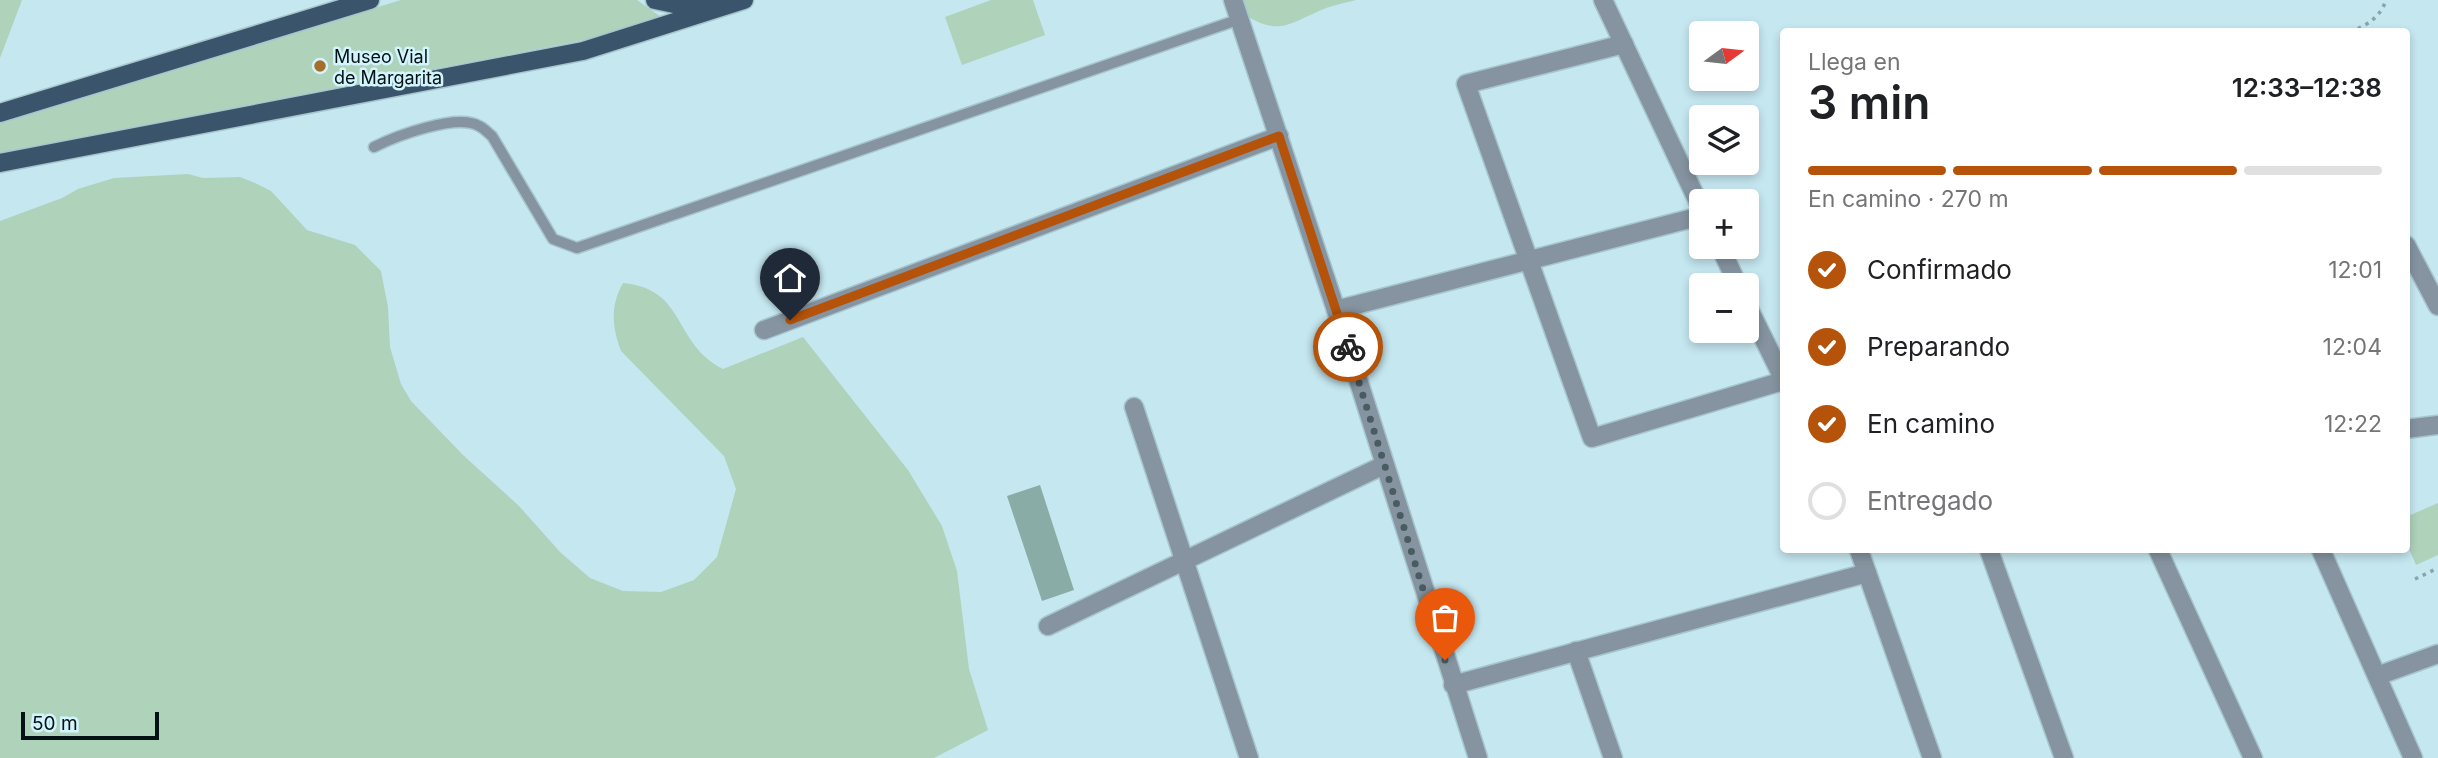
<!DOCTYPE html>
<html lang="es">
<head>
<meta charset="utf-8">
<style>
  :root { --surface:#fff; --page:#f6f6f6; --text:#202124; --muted:#757577; --line:#e0e0e0; --accent:#b45309 }
  body { margin:0; font-family:Inter,sans-serif; background:var(--page); color:var(--text); height:100vh; display:flex; flex-direction:column; font-size:26px; white-space:nowrap }
  * { box-sizing:border-box; margin:0 }
  p { font-size:23px; color:var(--muted) }
  .icon { flex:none; width:38px; height:38px; fill:none; stroke:currentColor; stroke-width:2; stroke-linecap:round; stroke-linejoin:round }
  .map { position:relative; flex:1; overflow:hidden }
  .details { position:absolute; left:1780px; top:28px; width:630px; height:525px; display:flex; flex-direction:column; background:var(--surface); border-radius:7px; box-shadow:0 4px 10px #0003 }
  .details>* { flex:none }
  .needle { width:46px; rotate:75deg }
  .buttons { position:absolute; left:1689px; top:21px; display:grid; gap:14px }
  .buttons a { display:grid; place-items:center; width:70px; height:70px; border-radius:7px; background:var(--surface); box-shadow:0 4px 10px #0003; font-size:35px }
  .scale { position:absolute; left:21px; bottom:18px; width:138px; box-sizing:border-box; padding-left:7px; border:4px solid #051114; border-top:0; font-size:19px; line-height:24px; white-space:nowrap; color:#051114; -webkit-text-stroke:5px #d2f4fd; paint-order:stroke }
  .pin { position:absolute; display:grid; place-items:center; width:60px; height:60px; color:#fff; margin:-72px -30px; border-radius:50% 50% 50% 0; rotate:-45deg; box-shadow:0 0 7px #0007 }
  .pin .icon { rotate:45deg }
  .courier { position:absolute; display:grid; place-items:center; width:70px; height:70px; margin:-35px; border:5px solid #b45309; border-radius:50%; background:#fff; color:#222; box-shadow:0 2px 9px #0007 }
  .overview em { font-style:normal; font-weight:600 }
  .overview div { display:flex; flex-direction:column-reverse }
  .overview { display:flex; align-items:center; justify-content:space-between; height:119px; padding:0 28px }
  h1 { font-size:46px; font-weight:600; line-height:52px }
  .bar { display:grid; grid-template-columns:repeat(4,1fr); gap:10px 7px; align-content:center; height:84px; padding:0 28px }
  .bar i { height:9px; border-radius:5px; background:var(--line) }
  .bar .current { background:var(--accent) }
  .bar p { grid-column:span 4 }
  ol { padding:0 28px; list-style:none }
  li { display:flex; align-items:center; gap:21px; height:77px }
  li p { margin-inline-start:auto }
  li .icon { padding:7px; border-radius:50%; background:var(--accent); color:#fff; stroke-width:4 }
  li:last-child { color:var(--muted) }
  li i { width:38px; height:38px; border:4px solid var(--line); border-radius:50% }
  .map>svg:first-child { display:block }
  .green { fill:#afd2bb }
  .building { fill:#8aaca7 }
  .lines { fill:none; stroke-linecap:round; stroke-linejoin:round }
  .service-casing { stroke:#a6c5cd; stroke-width:13 }
  .minor-casing { stroke:#a6c5cd; stroke-width:21 }
  .tertiary-casing { stroke:#a6c5cd; stroke-width:21 }
  .primary-casing { stroke:#a6c5cd; stroke-width:21 }
  .path { stroke:#89a4ab; stroke-width:3.5; stroke-dasharray:3.5 5; stroke-linecap:butt }
  .service { stroke:#8594a0; stroke-width:10 }
  .minor { stroke:#8594a0; stroke-width:18 }
  .tertiary { stroke:#8594a0; stroke-width:18 }
  .primary { stroke:#3a556b; stroke-width:18 }
  .done { stroke:#485c61; stroke-width:7; stroke-dasharray:0 12.6 }
  .route { stroke:#b45309; stroke-width:9 }
  .poi-dot { fill:#a56e2a; stroke:#d2f4fd; stroke-width:2.5 }
  .labels { text-anchor:middle; dominant-baseline:central; stroke-width:5; stroke-linejoin:round; paint-order:stroke }
  .poi-label { font-size:18px; fill:#051114; stroke:#d2f4fd; text-anchor:start }
</style>
</head>
<body>
<div class="map">
<svg width="2438" height="758" viewBox="0 0 2438 758">
  <rect width="100%" height="100%" fill="#c5e7f0"/>
  <g class="green">
    <polygon points="0,0 22,0 0,58"/>
    <polygon points="401,0 637,0 661,17 594,38 0,153 0,122"/>
    <polygon points="991,0 1033,0 1045,35 962,65 945,17"/>
    <path d="M1239 0H1356C1344 3 1330 6 1319 11 1285 26 1278 35 1243 14Z"/>
    <path d="M188 174 203 178 240 177 255 183 271 191 307 230 355 245 381 271 388 307 390 347 401 384 411 401 463 455 519 506 560 552 590 578 623 591 661 592 694 580 717 557 736 489 724 456 621 351C612 327 610 306 623 283 687 289 672 343 723 369L803 337 908 470 942 526 957 571 969 669 988 730 934 758H0V221L62 198 78 189 114 178Z"/>
    <polygon points="2438,503 2438,555 2416,565 2406,542 2406,517"/>
  </g>
  <polygon class="building" points="1040,485 1074,590 1042,601 1007,496"/>
  <g class="lines">
    <g class="service-casing">
      <path id="service" d="M374 147C396 136 457 113 479 126 484 128 488 133 492 136L553 239 577 248 1240 19"/>
    </g>
    <g class="minor-casing">
      <g id="minor">
        <polyline points="1603,0 1701,208"/>
        <polyline points="1624,44 1466,84 1592,438 1783,381"/>
        <polyline points="2406,245 2438,306"/>
        <polyline points="1720,247 1738,285"/>
        <polyline points="1746,303 1783,378"/>
        <polyline points="1336,310 1701,216"/>
        <polyline points="764,330 1279,136"/>
        <polyline points="1134,407 1249,758"/>
        <polyline points="2406,429 2438,425"/>
        <polyline points="1859,550 1932,758"/>
        <polyline points="1989,550 2064,758"/>
        <polyline points="2158,550 2253,758"/>
        <polyline points="2321,550 2413,758"/>
        <polyline points="1048,626 1384,465"/>
        <polyline points="1576,651 1613,758"/>
        <polyline points="2377,676 2438,654"/>
        <polyline points="1453,685 1867,573"/>
      </g>
    </g>
    <g class="tertiary-casing">
      <polyline id="tertiary" points="1233,0 1336,310 1478,758"/>
    </g>
    <g class="primary-casing">
      <g id="primary">
        <polyline points="655,0 688,7 710,4"/>
        <polyline points="0,113 370,0"/>
        <polyline points="0,163 583,51 744,0"/>
      </g>
    </g>
    <g class="path">
      <path d="M2350 32C2367 25 2380 18 2386 0"/>
      <polyline points="2415,579 2438,568"/>
    </g>
    <use href="#service" class="service"/>
    <use href="#minor" class="minor"/>
    <use href="#tertiary" class="tertiary"/>
    <use href="#primary" class="primary"/>
  </g>
  <g class="lines">
    <polyline class="done" points="1348,347 1445,660"/>
    <polyline class="route" points="790,320 1279,136 1348,347"/>
  </g>
  <circle class="poi-dot" cx="320" cy="66" r="7"/>
  <g class="labels">
    <g class="poi-label">
      <text x="334" y="56">Museo Vial<tspan x="334" dy="21">de Margarita</tspan></text>
    </g>
  </g>
</svg>
<div class="buttons">
<a><svg class="needle" viewBox="-14 -14 28 28"><path d="M0-13l5 13h-10z" fill="#e53935"/><path d="M0 13l5-13h-10z" fill="#757577"/></svg></a>
<a><svg class="icon" aria-label="layers" viewBox="0 0 24 24"><path d="M12 4l9 5-9 5-9-5zM3 14l9 5 9-5"/></svg></a>
<a>+</a>
<a>−</a>
</div>
<div class="scale">50 m</div>
<div class="pin" style="left:1445px;top:660px;background:#ea580c"><svg class="icon" aria-label="bag" viewBox="0 0 24 24"><path d="M5 8h14l-1 12H6zM9 8a3 3 0 0 1 6 0"/></svg></div>
<div class="pin" style="left:790px;top:320px;background:#1f2937"><svg class="icon" aria-label="home" viewBox="0 0 24 24"><path d="M3 11l9-7 9 7M6 9v11h12V9"/></svg></div>
<div class="courier" style="left:1348px;top:347px"><svg class="icon" aria-label="bike" viewBox="0 0 24 24"><circle cx="6" cy="16" r="4"/><circle cx="18" cy="16" r="4"/><path d="M6 16l4-8h5l3 8M10 8l3 8H6M13 5h3"/></svg></div>
<section class="details">
<div class="overview"><div><h1>3 min</h1><p>Llega en</p></div><em>12:33–12:38</em></div>
<div class="bar"><i class="current"></i><i class="current"></i><i class="current"></i><i></i><p>En camino · 270 m</p></div>
<ol>
<li><svg class="icon" aria-label="check" viewBox="0 0 24 24"><path d="M5 12l5 5 9-10"/></svg>Confirmado<p>12:01</p></li>
<li><svg class="icon" aria-label="check" viewBox="0 0 24 24"><path d="M5 12l5 5 9-10"/></svg>Preparando<p>12:04</p></li>
<li><svg class="icon" aria-label="check" viewBox="0 0 24 24"><path d="M5 12l5 5 9-10"/></svg>En camino<p>12:22</p></li>
<li><i></i>Entregado</li>
</ol>
</section>
</div>
</body>
</html>
